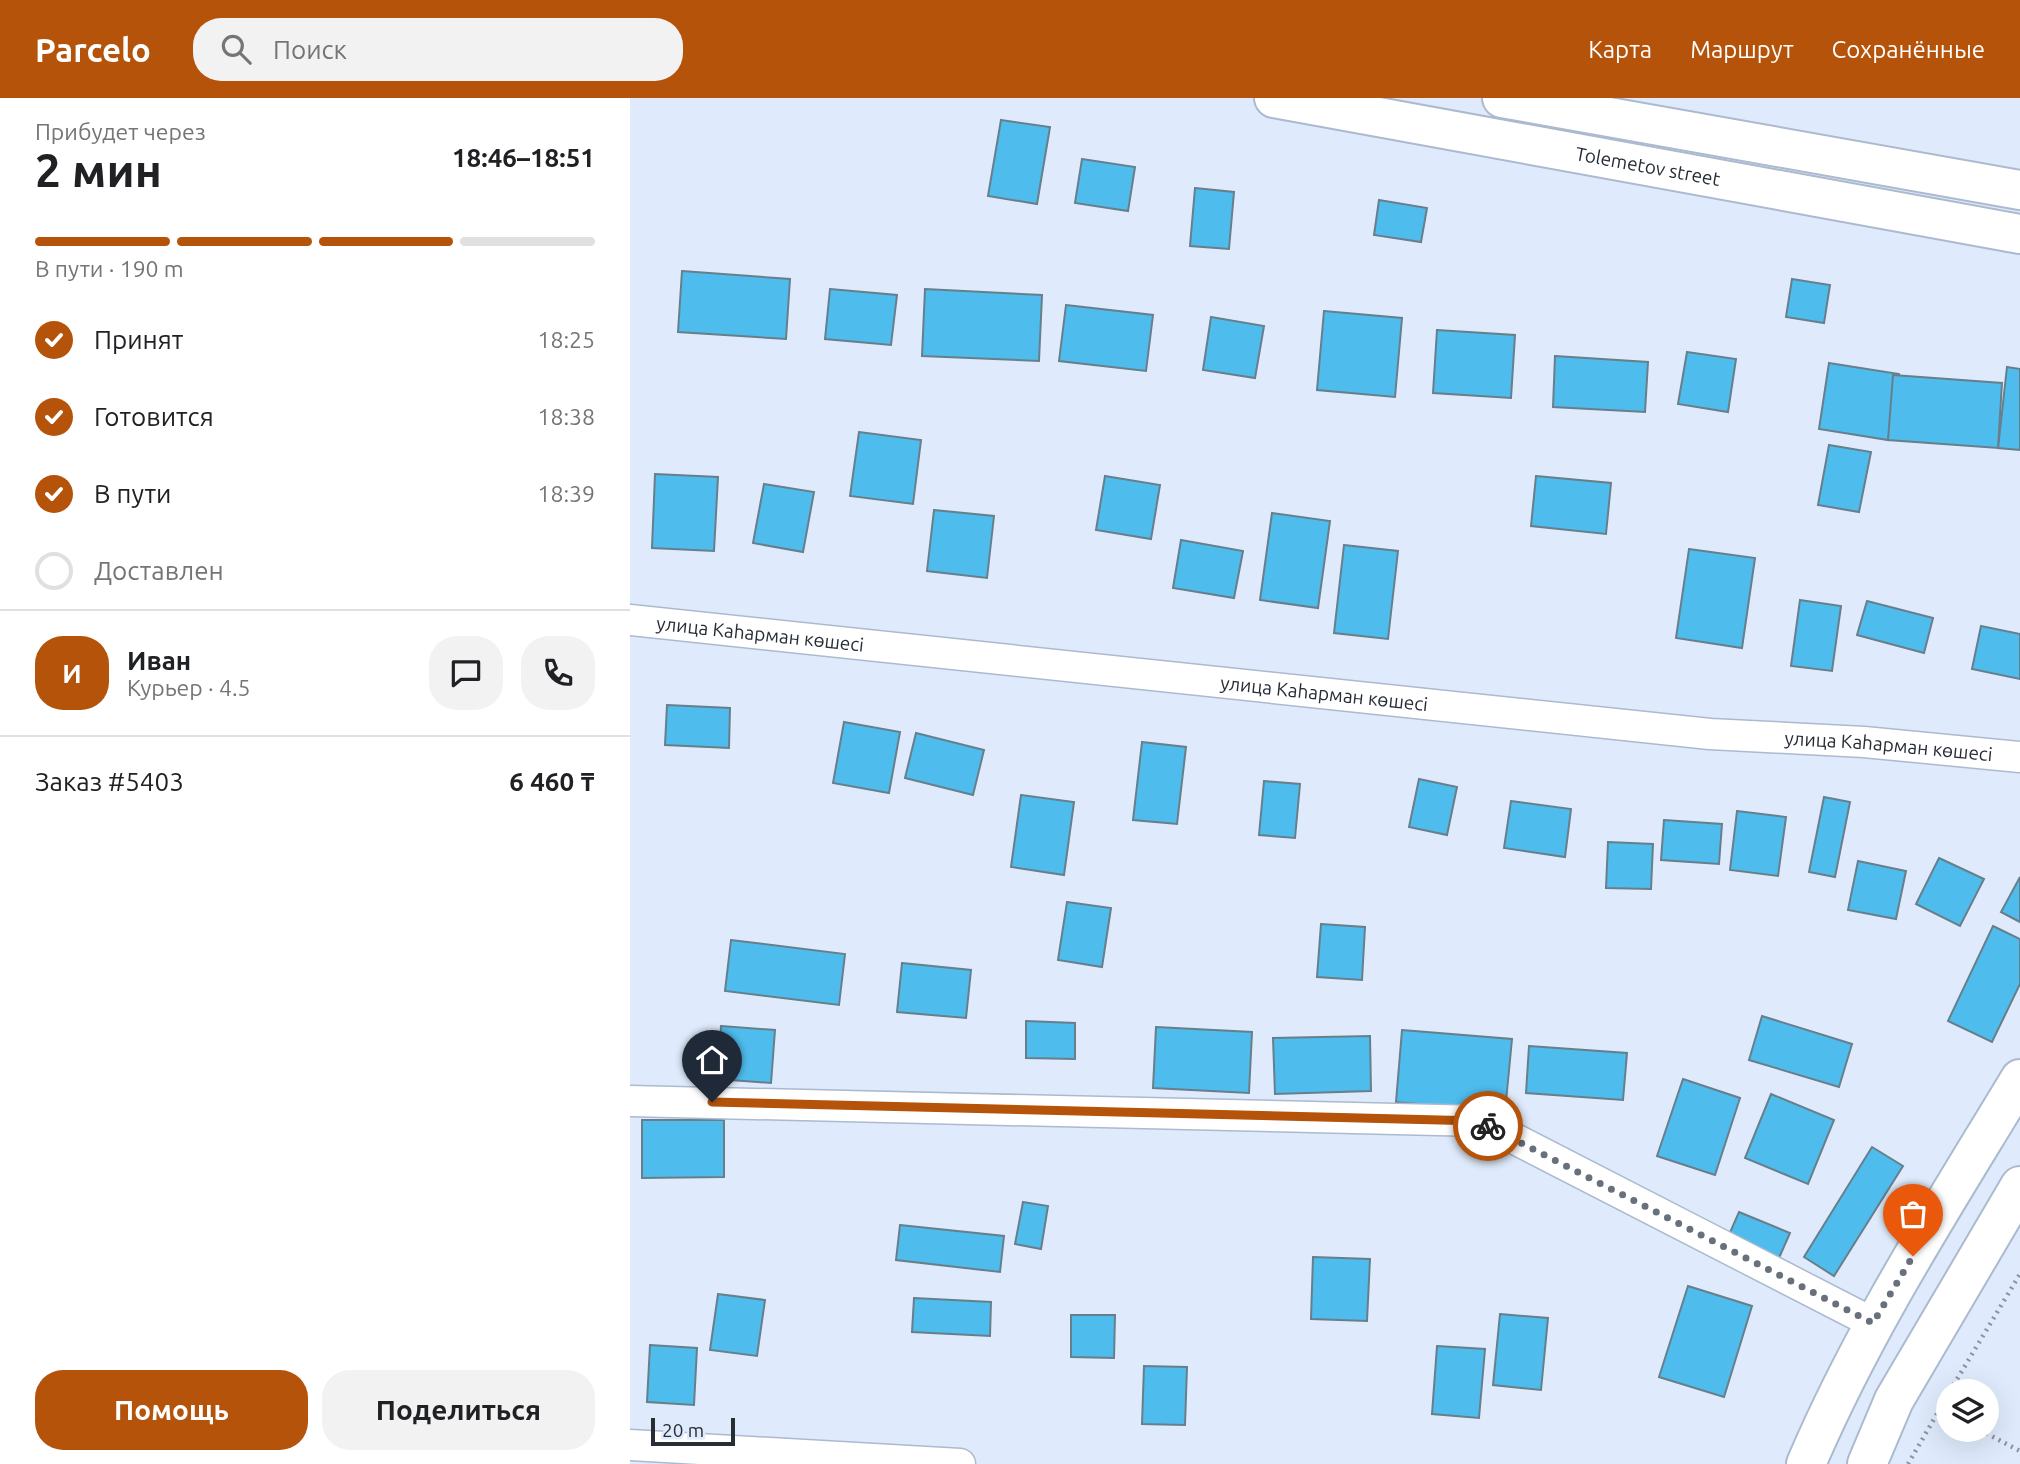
<!DOCTYPE html>
<html lang="ru">
<head>
<meta charset="utf-8">
<style>
  :root { --surface:#fff; --page:#f2f2f2; --text:#202124; --muted:#757577; --line:#e0e0e0; --accent:#b45309 }
  body { margin:0; font-family:Ubuntu,sans-serif; background:var(--page); color:var(--text); height:100vh; display:flex; flex-direction:column; font-size:26px; white-space:nowrap }
  * { box-sizing:border-box; margin:0 }
  p { font-size:23px; color:var(--muted) }
  .icon { flex:none; width:38px; height:38px; fill:none; stroke:currentColor; stroke-width:2; stroke-linecap:round; stroke-linejoin:round }
  .map { position:relative; flex:1; overflow:hidden }
  .sheet { display:flex; flex-direction:column; background:var(--surface); width:630px }
  .sheet>* { flex:none }
  .buttons { position:absolute; left:1306px; top:1281px; display:grid; gap:14px }
  .buttons a { display:grid; place-items:center; width:63px; height:63px; border-radius:50%; background:var(--surface); box-shadow:0 7px 28px #0002; font-size:35px }
  .scale { position:absolute; left:21px; bottom:18px; width:84px; box-sizing:border-box; padding-left:7px; border:4px solid #272d35; border-top:0; font-size:19px; line-height:24px; white-space:nowrap; color:#272d35; -webkit-text-stroke:5px #dfebfc; paint-order:stroke }
  .pin { position:absolute; display:grid; place-items:center; width:60px; height:60px; color:#fff; margin:-72px -30px; border-radius:50% 50% 50% 0; rotate:-45deg; box-shadow:0 0 7px #0007 }
  .pin .icon { rotate:45deg }
  .courier { position:absolute; display:grid; place-items:center; width:70px; height:70px; margin:-35px; border:5px solid #b45309; border-radius:50%; background:#fff; color:#222; box-shadow:0 2px 9px #0007 }
  .head em { font-style:normal; font-weight:700 }
  .head div { display:flex; flex-direction:column-reverse }
  .head { display:flex; align-items:center; justify-content:space-between; height:119px; padding:0 35px }
  h1 { font-size:46px; font-weight:700; line-height:52px }
  .bar { display:grid; grid-template-columns:repeat(4,1fr); gap:10px 7px; align-content:center; height:84px; padding:0 35px }
  .bar i { height:9px; border-radius:5px; background:var(--line) }
  .bar .on { background:var(--accent) }
  .bar p { grid-column:span 4 }
  .line { display:flex; align-items:center; gap:18px; padding:0 35px; border-top:2px solid var(--line) }
  .line div { flex:1 }
  .round { display:grid; place-items:center; flex:none; width:74px; height:74px; border-radius:28px; background:var(--page) }
  ol { padding:0 35px; list-style:none }
  li { display:flex; align-items:center; gap:21px; height:77px }
  li p { margin-inline-start:auto }
  li .icon { padding:7px; border-radius:50%; background:var(--accent); color:#fff; stroke-width:4 }
  li:last-child { color:var(--muted) }
  li i { width:38px; height:38px; border:4px solid var(--line); border-radius:50% }
  .action { display:flex; gap:14px; margin-top:auto; padding:14px 35px }
  .action a { flex:1; height:80px; border-radius:28px; background:var(--accent); color:#fff; font-size:28px; font-weight:700; line-height:80px; text-align:center }
  .action a+a { background:var(--page); color:var(--text) }
  header { display:flex; align-items:center; gap:42px; box-sizing:border-box; height:98px; padding:0 35px; background:var(--accent); color:#fff }
  header strong { font-size:33px }
  nav { display:flex; gap:38px; margin-inline-start:auto; font-size:24px }
  .search { width:490px; height:63px; background:var(--page); display:flex; align-items:center; gap:18px; box-sizing:border-box; padding:0 24px; border-radius:28px; color:var(--muted); font-size:26px }
  main { display:flex; flex:1; min-height:0 }
  .map>svg:first-child { display:block }
  .building { fill:#4fbcee; stroke:#677f8b; stroke-width:2 }
  .lines { fill:none; stroke-linecap:round; stroke-linejoin:round }
  .minor-casing { stroke:#abbace; stroke-width:33 }
  .primary-casing { stroke:#abbace; stroke-width:42 }
  .path { stroke:#8a93a0; stroke-width:4.5; stroke-dasharray:2 5; stroke-linecap:butt }
  .minor { stroke:#fff; stroke-width:30 }
  .primary { stroke:#fff; stroke-width:38 }
  .done { stroke:#67707b; stroke-width:7; stroke-dasharray:0 12.6 }
  .route { stroke:#b45309; stroke-width:9 }
  .labels { text-anchor:middle; dominant-baseline:central; stroke-width:7; stroke-linejoin:round; paint-order:stroke }
  .street-label { font-size:19px; fill:#272d35; stroke:#dfebfc }
</style>
</head>
<body>
<header>
<strong>Parcelo</strong>
<div class="search"><svg class="icon" aria-label="search" viewBox="0 0 24 24"><circle cx="10" cy="10" r="6"/><path d="M15 15l6 6"/></svg>Поиск</div>
<nav><a>Карта</a><a>Маршрут</a><a>Сохранённые</a></nav>
</header>
<main>
<section class="sheet">
<div class="head"><div><h1>2 мин</h1><p>Прибудет через</p></div><em>18:46–18:51</em></div>
<div class="bar"><i class="on"></i><i class="on"></i><i class="on"></i><i></i><p>В пути · 190 m</p></div>
<ol>
<li><svg class="icon" aria-label="check" viewBox="0 0 24 24"><path d="M5 12l5 5 9-10"/></svg>Принят<p>18:25</p></li>
<li><svg class="icon" aria-label="check" viewBox="0 0 24 24"><path d="M5 12l5 5 9-10"/></svg>Готовится<p>18:38</p></li>
<li><svg class="icon" aria-label="check" viewBox="0 0 24 24"><path d="M5 12l5 5 9-10"/></svg>В пути<p>18:39</p></li>
<li><i></i>Доставлен</li>
</ol>
<div class="line" style="height:126px"><b class="round" style="background:var(--accent);color:#fff">И</b><div><b>Иван</b><p>Курьер · 4.5</p></div><a class="round"><svg class="icon" aria-label="chat" viewBox="0 0 24 24"><path d="M4 5h16v11H9l-5 4z"/></svg></a><a class="round"><svg class="icon" aria-label="phone" viewBox="0 0 24 24"><path d="M5 4h4l2 5-3 2q2 4 5 5l2-3 5 2v4C11 20 4 13 5 4z"/></svg></a></div>
<div class="line" style="height:91px"><div>Заказ #5403</div><b>6 460 ₸</b></div>
<div class="action"><a>Помощь</a><a>Поделиться</a></div>
</section>
<div class="map">
<svg width="1390" height="1366" viewBox="0 0 1390 1366">
  <rect width="100%" height="100%" fill="#dfebfc"/>
  <g class="building">
    <polygon points="371,22 420,29 407,106 358,98"/>
    <polygon points="452,61 505,69 498,113 445,105"/>
    <polygon points="565,90 604,94 599,151 560,148"/>
    <polygon points="749,102 797,110 791,144 744,137"/>
    <polygon points="52,173 160,181 156,241 48,234"/>
    <polygon points="1162,181 1200,187 1194,225 1156,219"/>
    <polygon points="200,191 267,197 261,247 195,241"/>
    <polygon points="295,191 412,197 409,263 292,258"/>
    <polygon points="436,207 523,217 516,273 429,263"/>
    <polygon points="694,213 772,220 765,299 687,292"/>
    <polygon points="581,219 634,228 625,280 573,272"/>
    <polygon points="807,232 885,237 881,300 803,295"/>
    <polygon points="1057,254 1106,261 1098,314 1048,306"/>
    <polygon points="925,258 1018,264 1015,314 923,309"/>
    <polygon points="1199,265 1269,276 1258,342 1189,331"/>
    <polygon points="1377,269 1390,271 1390,352 1368,350"/>
    <polygon points="1263,277 1372,285 1368,350 1258,342"/>
    <polygon points="229,334 291,342 283,406 220,398"/>
    <polygon points="1199,347 1241,354 1229,414 1188,407"/>
    <polygon points="25,376 88,379 84,453 22,450"/>
    <polygon points="475,378 530,387 521,441 466,432"/>
    <polygon points="906,378 981,385 976,436 901,428"/>
    <polygon points="134,386 184,394 173,454 123,445"/>
    <polygon points="304,412 364,418 357,480 297,473"/>
    <polygon points="642,415 700,423 688,510 630,502"/>
    <polygon points="551,442 613,453 604,500 543,490"/>
    <polygon points="714,447 768,453 758,541 704,535"/>
    <polygon points="1059,451 1125,460 1112,550 1046,540"/>
    <polygon points="1170,502 1211,508 1202,573 1161,568"/>
    <polygon points="1237,503 1303,520 1294,555 1227,537"/>
    <polygon points="1351,528 1390,536 1390,581 1342,571"/>
    <polygon points="37,607 100,610 99,650 35,647"/>
    <polygon points="214,624 270,634 259,695 203,685"/>
    <polygon points="286,635 354,652 343,697 275,680"/>
    <polygon points="512,644 556,649 547,726 503,722"/>
    <polygon points="789,681 827,689 817,737 779,729"/>
    <polygon points="634,683 670,686 665,740 629,737"/>
    <polygon points="391,697 444,704 434,777 381,769"/>
    <polygon points="1194,699 1220,704 1205,779 1179,774"/>
    <polygon points="881,703 941,711 935,759 874,750"/>
    <polygon points="1107,713 1156,719 1148,778 1100,772"/>
    <polygon points="1034,722 1092,726 1089,766 1031,762"/>
    <polygon points="978,744 1023,746 1021,791 976,790"/>
    <polygon points="1309,760 1354,781 1330,828 1286,806"/>
    <polygon points="1228,763 1276,773 1266,821 1218,812"/>
    <polygon points="1390,779 1390,824 1371,814"/>
    <polygon points="437,804 481,810 472,869 428,862"/>
    <polygon points="691,826 735,829 732,882 687,879"/>
    <polygon points="1363,828 1390,841 1390,886 1362,944 1318,923"/>
    <polygon points="101,842 215,856 209,907 95,893"/>
    <polygon points="272,865 341,872 336,920 267,914"/>
    <polygon points="1132,918 1222,946 1209,989 1119,962"/>
    <polygon points="396,923 445,925 445,961 396,960"/>
    <polygon points="91,928 145,932 141,985 87,981"/>
    <polygon points="526,929 622,934 619,995 523,990"/>
    <polygon points="772,932 882,941 875,1014 766,1004"/>
    <polygon points="740,938 741,993 645,996 643,940"/>
    <polygon points="899,948 997,955 993,1002 896,995"/>
    <polygon points="1053,981 1110,1000 1085,1077 1027,1058"/>
    <polygon points="1141,996 1204,1022 1178,1086 1115,1060"/>
    <polygon points="12,1022 94,1022 94,1079 12,1080"/>
    <polygon points="1242,1049 1273,1068 1204,1178 1174,1159"/>
    <polygon points="393,1104 418,1108 411,1151 385,1146"/>
    <polygon points="1109,1114 1160,1135 1149,1160 1098,1139"/>
    <polygon points="270,1127 374,1138 370,1174 266,1162"/>
    <polygon points="683,1159 740,1161 737,1223 681,1221"/>
    <polygon points="1058,1188 1122,1208 1094,1299 1029,1279"/>
    <polygon points="88,1196 135,1202 127,1258 80,1252"/>
    <polygon points="284,1200 361,1204 360,1238 282,1234"/>
    <polygon points="870,1216 918,1220 911,1292 863,1287"/>
    <polygon points="441,1217 485,1217 484,1260 441,1259"/>
    <polygon points="20,1247 67,1250 64,1307 17,1304"/>
    <polygon points="807,1248 855,1251 849,1320 802,1316"/>
    <polygon points="514,1268 557,1269 555,1327 512,1326"/>
  </g>
  <g class="lines">
    <g class="minor-casing">
      <g id="minor">
        <path id="s1" d="M0 522 1080 636 1234 644 1390 659"/>
        <polyline points="0,1003 850,1023 1243,1225"/>
        <polyline points="0,1347 330,1366"/>
      </g>
    </g>
    <g class="primary-casing">
      <g id="primary">
        <path id="s2" d="M644 0 1390 136"/>
        <polyline points="872,0 1390,92"/>
        <path d="M1176 1366C1234 1230 1314 1107 1390 981"/>
        <polyline points="1237,1366 1264,1302 1390,1088"/>
      </g>
    </g>
    <g class="path">
      <polyline points="1320,1293 1390,1176"/>
      <polyline points="1350,1332 1390,1353"/>
      <polyline points="1278,1366 1318,1297"/>
    </g>
    <use href="#minor" class="minor"/>
    <use href="#primary" class="primary"/>
  </g>
  <g class="lines">
    <polyline class="done" points="858,1028 1243,1225 1283,1158"/>
    <polyline class="route" points="82,1004 850,1023 858,1028"/>
  </g>
  <g class="labels">
    <g class="street-label">
      <text stroke="none"><textPath href="#s2" startOffset="380">Tolemetov street</textPath></text>
      <text stroke="none"><textPath href="#s1" startOffset="131">улица Каһарман көшесі</textPath></text>
      <text stroke="none"><textPath href="#s1" startOffset="698">улица Каһарман көшесі</textPath></text>
      <text stroke="none"><textPath href="#s1" startOffset="1265">улица Каһарман көшесі</textPath></text>
    </g>
  </g>
</svg>
<div class="buttons">
<a><svg class="icon" aria-label="layers" viewBox="0 0 24 24"><path d="M12 4l9 5-9 5-9-5zM3 14l9 5 9-5"/></svg></a>
</div>
<div class="scale">20 m</div>
<div class="pin" style="left:1283px;top:1158px;background:#ea580c"><svg class="icon" aria-label="bag" viewBox="0 0 24 24"><path d="M5 8h14l-1 12H6zM9 8a3 3 0 0 1 6 0"/></svg></div>
<div class="pin" style="left:82px;top:1004px;background:#1f2937"><svg class="icon" aria-label="home" viewBox="0 0 24 24"><path d="M3 11l9-7 9 7M6 9v11h12V9"/></svg></div>
<div class="courier" style="left:858px;top:1028px"><svg class="icon" aria-label="bike" viewBox="0 0 24 24"><circle cx="6" cy="16" r="4"/><circle cx="18" cy="16" r="4"/><path d="M6 16l4-8h5l3 8M10 8l3 8H6M13 5h3"/></svg></div>
</div>
</main>
</body>
</html>
